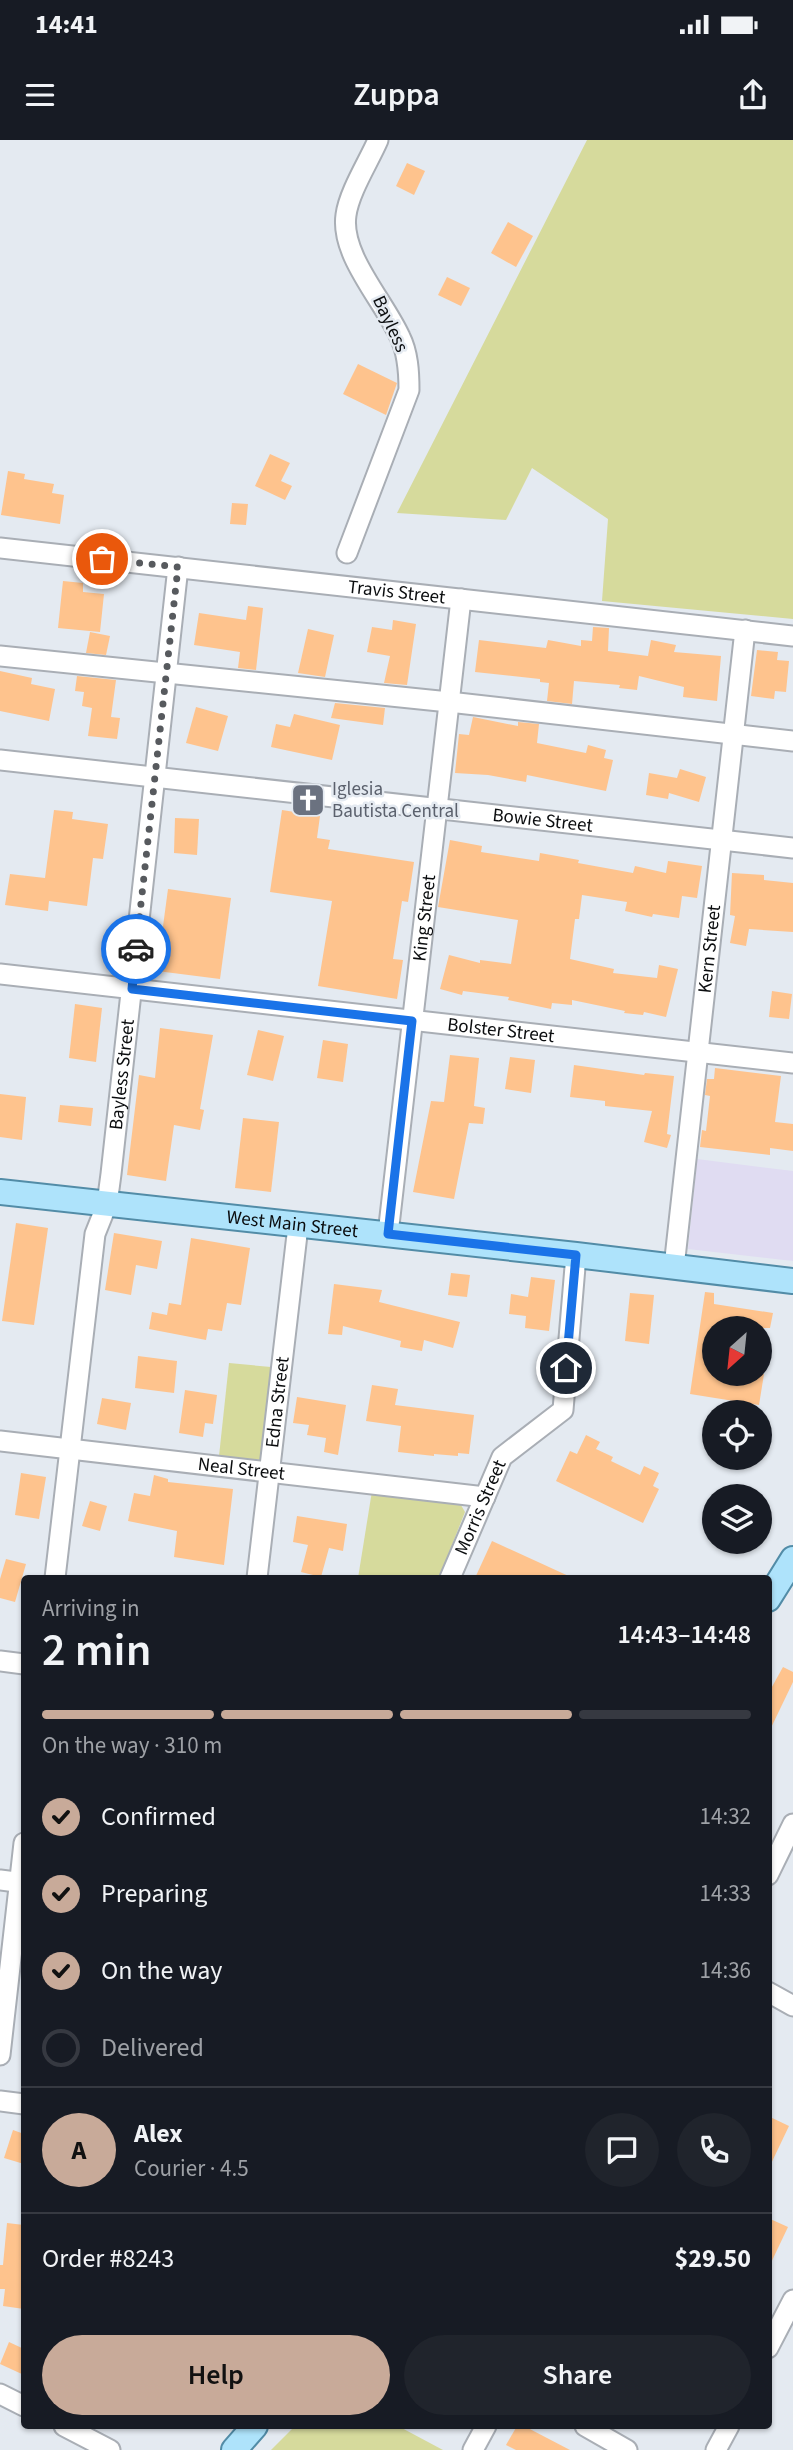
<!DOCTYPE html>
<html lang="en">
<head>
<meta charset="utf-8">
<style>
  :root { --surface:#171b24; --page:#20242c; --text:#f1f3f6; --muted:#9ea1a6; --line:#363941; --accent:#c8aa99 }
  body { margin:0; font-family:"Source Sans 3",sans-serif; background:var(--page); color:var(--text); height:100vh; display:flex; flex-direction:column; font-size:26px; white-space:nowrap }
  * { box-sizing:border-box; margin:0 }
  p { font-size:23px; color:var(--muted) }
  .icon { flex:none; width:38px; height:38px; fill:none; stroke:currentColor; stroke-width:2; stroke-linecap:round; stroke-linejoin:round }
  .map { position:relative; flex:1; overflow:hidden }
  .side { position:absolute; left:21px; top:1435px; width:751px; height:854px; display:flex; flex-direction:column; background:var(--surface); border-radius:7px; box-shadow:0 2px 5px #0004 }
  .side>* { flex:none }
  .needle { width:46px; rotate:207deg }
  .tools { position:absolute; left:702px; top:1176px; display:grid; gap:14px }
  .tools a { display:grid; place-items:center; width:70px; height:70px; border-radius:50%; background:var(--surface); box-shadow:0 2px 5px #0004; font-size:35px }
  .pin { position:absolute; display:grid; place-items:center; width:60px; height:60px; color:#fff; margin:-30px; border:4px solid #fff; border-radius:50%; box-shadow:0 2px 7px #0007 }
  .courier { position:absolute; display:grid; place-items:center; width:70px; height:70px; margin:-35px; border:5px solid #1a73e8; border-radius:50%; background:#fff; color:#222; box-shadow:0 2px 9px #0007 }
  .overview em { font-style:normal; font-weight:600 }
  .overview div { display:flex; flex-direction:column-reverse }
  .overview { display:flex; align-items:center; justify-content:space-between; height:119px; padding:0 21px }
  h1 { font-size:46px; font-weight:600; line-height:52px }
  .bar { display:grid; grid-template-columns:repeat(4,1fr); gap:10px 7px; align-content:center; height:84px; padding:0 21px }
  .bar i { height:9px; border-radius:5px; background:var(--line) }
  .bar .selected { background:var(--accent) }
  .bar p { grid-column:span 4 }
  .line { display:flex; align-items:center; gap:18px; padding:0 21px; border-top:2px solid var(--line) }
  .line div { flex:1 }
  .round { display:grid; place-items:center; flex:none; width:74px; height:74px; border-radius:37px; background:var(--page) }
  ol { padding:0 21px; list-style:none }
  li { display:flex; align-items:center; gap:21px; height:77px }
  li p { margin-inline-start:auto }
  li .icon { padding:7px; border-radius:50%; background:var(--accent); color:#111; stroke-width:4 }
  li:last-child { color:var(--muted) }
  li i { width:38px; height:38px; border:4px solid var(--line); border-radius:50% }
  .button { display:flex; gap:14px; margin-top:auto; padding:14px 21px }
  .button a { flex:1; height:80px; border-radius:42px; background:var(--accent); color:#111; font-size:28px; font-weight:600; line-height:80px; text-align:center }
  .button a+a { background:var(--page); color:var(--text) }
  .status { display:flex; justify-content:space-between; align-items:center; height:49px; padding:0 35px; background:var(--surface); direction:ltr }
  .status svg { height:19px; fill:currentColor }
  header { display:flex; justify-content:space-between; align-items:center; height:91px; padding:0 21px; background:var(--surface); font-size:32px; font-weight:600 }
  .map>svg:first-child { display:block }
  .commercial { fill:#e0dcf2 }
  .green { fill:#d6da9c }
  .building { fill:#fec38d }
  .lines { fill:none; stroke-linecap:round; stroke-linejoin:round }
  .minor-casing { stroke:#a9aeb5; stroke-width:23 }
  .major-casing { stroke:#528ca7; stroke-width:28 }
  .minor { stroke:#fff; stroke-width:19 }
  .major { stroke:#aee3fb; stroke-width:24 }
  .done { stroke:#575a5e; stroke-width:7; stroke-dasharray:0 12.6 }
  .route { stroke:#1a73e8; stroke-width:9 }
  .labels { text-anchor:middle; dominant-baseline:central; stroke-width:5; stroke-linejoin:round; paint-order:stroke }
  .street-label { font-size:19px; fill:#0b0d0f; stroke:#e4eaf1 }
  .worship-label { font-size:19px; fill:#5b616d; stroke:#e4eaf1; text-anchor:start }
</style>
</head>
<body>
<div class="status"><b>14:41</b><svg viewBox="0 0 49 12"><path d="M0 12V9h3v3zM5 12V6h3v6zM10 12V3h3v9zM15 12V0h3v12zM26 1h20v11H26zM47 4h2v5h-2z"/></svg></div>
<header><svg class="icon" aria-label="menu" viewBox="0 0 24 24"><path d="M4 6h16M4 12h16M4 18h16"/></svg>Zuppa<svg class="icon" aria-label="share" viewBox="0 0 24 24"><path d="M12 15V3M7 8l5-5 5 5M5 13v7h14v-7"/></svg></header>
<div class="map">
<svg width="793" height="2310" viewBox="0 0 793 2310">
  <rect width="100%" height="100%" fill="#e4eaf1"/>
  <polygon class="commercial" points="697,1019 793,1031 793,1121 688,1109"/>
  <g class="green">
    <polygon points="587,0 793,0 793,479 602,461 608,379 532,328 506,380 397,373"/>
    <polygon points="229,1223 271,1227 261,1320 219,1316"/>
    <polygon points="372,1351 458,1360 465,1372 439,1438 358,1438"/>
    <polygon points="295,2286 398,2286 443,2310 271,2310"/>
  </g>
  <g class="building">
    <polygon points="407,23 425,31 414,55 396,46"/>
    <polygon points="508,82 533,96 516,127 491,113"/>
    <polygon points="447,137 470,148 461,166 438,155"/>
    <polygon points="358,224 397,243 386,275 343,254"/>
    <polygon points="270,314 290,323 281,341 292,346 285,360 255,346"/>
    <polygon points="8,331 25,334 24,339 54,344 52,353 64,355 60,384 1,375"/>
    <polygon points="232,363 248,364 246,385 230,384"/>
    <polygon points="63,441 83,443 83,452 104,454 100,492 58,488"/>
    <polygon points="248,466 263,468 256,530 238,528 240,512 194,505 199,473 246,480"/>
    <polygon points="393,480 416,484 407,545 384,543 390,516 367,512 372,487 392,490"/>
    <polygon points="593,487 609,488 608,511 648,516 651,500 676,505 674,512 721,516 717,561 683,557 684,547 639,536 637,550 619,548 620,545 574,541 572,564 547,561 549,543 540,542 540,539 475,532 479,500 546,508 548,500 581,506 581,500 592,501"/>
    <polygon points="308,489 334,495 325,537 298,533"/>
    <polygon points="90,492 110,496 106,515 86,513"/>
    <polygon points="757,510 778,512 777,520 789,521 786,552 775,551 774,559 751,556"/>
    <polygon points="0,531 32,538 31,544 55,549 49,581 0,571"/>
    <polygon points="77,536 116,540 111,577 120,578 117,599 88,596 92,568 82,566 84,552 75,551"/>
    <polygon points="335,563 385,568 383,585 331,578"/>
    <polygon points="196,567 228,576 218,611 186,603"/>
    <polygon points="294,574 340,585 332,620 271,607 276,584 290,587"/>
    <polygon points="473,577 518,586 518,582 539,584 537,603 586,613 588,605 606,610 604,618 613,620 606,651 527,635 526,642 488,635 455,633 459,594 469,595"/>
    <polygon points="680,629 706,637 699,662 669,653 668,659 646,655 649,633 677,638"/>
    <polygon points="54,670 73,672 72,679 108,684 103,719 93,718 87,766 49,761 48,771 5,765 10,734 45,738"/>
    <polygon points="282,670 320,676 317,698 330,700 328,709 414,722 408,762 402,761 393,819 403,820 397,859 318,846 332,761 270,752"/>
    <polygon points="175,678 199,679 197,715 174,713"/>
    <polygon points="450,700 482,706 481,712 539,721 540,713 579,720 578,723 633,733 635,726 666,733 668,721 702,726 697,758 682,756 679,778 653,774 652,777 625,771 627,762 582,755 579,779 575,779 570,819 614,829 613,833 657,838 659,825 678,829 666,877 644,872 643,875 624,873 625,871 572,860 572,865 552,863 551,869 508,860 509,857 463,851 462,855 440,849 449,815 480,823 480,820 511,824 518,780 438,767"/>
    <polygon points="732,733 764,735 764,740 793,743 793,792 749,789 746,806 730,803 735,776 730,775"/>
    <polygon points="168,749 231,758 220,839 157,831"/>
    <polygon points="772,851 792,854 789,879 769,877"/>
    <polygon points="75,864 102,868 96,922 69,918"/>
    <polygon points="160,888 213,895 200,969 204,970 200,990 174,985 166,1041 127,1035 139,935 155,938"/>
    <polygon points="258,890 284,896 273,941 247,935"/>
    <polygon points="323,900 348,904 343,942 317,938"/>
    <polygon points="450,915 479,918 474,966 485,968 483,984 469,983 454,1059 413,1052 431,961 444,962"/>
    <polygon points="510,917 535,920 531,953 505,949"/>
    <polygon points="574,925 644,935 645,933 674,936 667,994 671,995 667,1008 644,1002 652,971 605,966 605,961 570,957"/>
    <polygon points="715,928 781,936 775,982 793,984 793,1011 770,1008 770,1015 700,1007 702,990 706,991 710,956 705,955 707,939 714,939"/>
    <polygon points="0,954 26,957 22,1000 0,997"/>
    <polygon points="60,965 93,968 91,986 58,982"/>
    <polygon points="243,978 279,982 271,1052 235,1048"/>
    <polygon points="16,1083 48,1088 34,1185 2,1181"/>
    <polygon points="114,1093 162,1101 157,1129 136,1125 131,1155 105,1150"/>
    <polygon points="191,1098 250,1108 241,1165 227,1163 222,1191 208,1189 206,1200 149,1189 152,1172 167,1175 169,1163 181,1165"/>
    <polygon points="451,1133 470,1135 467,1157 448,1155"/>
    <polygon points="531,1137 555,1140 549,1191 525,1188 526,1176 509,1174 511,1154 528,1157"/>
    <polygon points="334,1144 382,1150 379,1162 460,1182 453,1208 424,1200 422,1211 400,1207 401,1201 343,1186 342,1195 328,1194"/>
    <polygon points="705,1152 714,1153 714,1164 773,1173 770,1188 714,1188 714,1234 764,1234 759,1265 690,1254"/>
    <polygon points="630,1153 654,1155 649,1204 625,1201"/>
    <polygon points="138,1216 177,1221 174,1253 135,1248"/>
    <polygon points="372,1245 398,1249 395,1265 474,1275 469,1314 458,1313 458,1316 434,1314 434,1316 398,1312 401,1286 366,1281"/>
    <polygon points="185,1250 217,1255 213,1284 205,1283 203,1297 179,1293"/>
    <polygon points="297,1257 346,1265 338,1315 324,1312 326,1298 307,1295 309,1285 293,1283"/>
    <polygon points="102,1258 131,1263 126,1290 97,1284"/>
    <polygon points="586,1295 600,1302 596,1309 613,1317 611,1321 640,1335 644,1326 659,1333 653,1346 659,1349 643,1383 556,1341 570,1311 577,1314"/>
    <polygon points="21,1333 46,1337 39,1379 15,1375"/>
    <polygon points="154,1335 168,1339 168,1342 233,1349 224,1425 174,1417 177,1391 128,1381 134,1353 150,1356"/>
    <polygon points="90,1361 107,1366 100,1391 82,1386"/>
    <polygon points="297,1376 347,1384 343,1411 329,1408 321,1437 301,1432 308,1405 293,1402"/>
    <polygon points="492,1401 573,1438 475,1438"/>
    <polygon points="6,1419 26,1424 15,1462 0,1458 0,1439"/>
    <polygon points="783,1527 793,1532 793,1542 768,1594 768,1554"/>
    <polygon points="768,1976 789,1986 768,2030"/>
    <polygon points="13,1990 24,1994 24,2024 4,2018"/>
    <polygon points="768,2078 788,2087 768,2129"/>
    <polygon points="7,2083 24,2085 24,2169 3,2166 5,2149 0,2149 0,2125 3,2125"/>
    <polygon points="9,2202 24,2209 24,2235 0,2224"/>
    <polygon points="517,2286 524,2286 570,2310 516,2310 506,2305"/>
  </g>
  <g class="lines">
    <g class="minor-casing">
      <g id="minor">
        <path id="s1" d="M0 408 793 496"/>
        <path d="M347 413 409 250C409 232 408 213 400 197 384 161 340 115 346 75 349 52 369 21 378 0"/>
        <polyline points="0,516 449,562 793,601"/>
        <path id="s2" d="M0 620 793 708"/>
        <path id="s3" d="M0 834 793 923"/>
        <path id="s4" d="M388 1094 461 459"/>
        <path id="s5" d="M674 1127 745 490"/>
        <path id="s6" d="M0 1301 485 1357"/>
        <path id="s7" d="M55 1438 95 1094 107 1064 111 1034 178 427"/>
        <path id="s8" d="M257 1438 298 1086"/>
        <path id="s9" d="M450 1438 502 1317 563 1270 576 1115"/>
        <polyline points="0,1521 24,1524"/>
        <polyline points="768,1735 793,1684"/>
        <polyline points="0,1740 24,1743"/>
        <polyline points="768,1852 793,1866"/>
        <polyline points="0,1915 24,1703"/>
        <polyline points="0,1961 24,1964"/>
        <polyline points="768,2208 793,2160"/>
        <polyline points="0,2254 24,2266"/>
        <polyline points="64,2286 110,2310"/>
        <polyline points="585,2286 627,2310"/>
        <polyline points="473,2310 486,2286"/>
        <polyline points="716,2310 729,2286"/>
      </g>
    </g>
    <g class="major-casing">
      <g id="major">
        <path id="s10" d="M0 1052 576 1115 793 1141"/>
        <polyline points="768,1459 793,1419"/>
        <polyline points="234,2310 255,2286"/>
      </g>
    </g>
    <use href="#minor" class="minor"/>
    <use href="#major" class="major"/>
  </g>
  <g class="lines">
    <polyline class="done" points="102,419 178,427 136,809"/>
    <polyline class="route" points="136,809 132,849 412,881 388,1094 576,1115 566,1228"/>
  </g>
  <defs>
    <g id="church-square" transform="scale(1.75)"><rect x="-9" y="-9" width="18" height="18" rx="4" fill="#6b7280" stroke="#e4eaf1"/><path d="M-1.2-6h2.4v3.5h3.3v2.4h-3.3V6h-2.4V-.1h-3.3v-2.4h3.3Z" fill="#fff"/></g>
  </defs>
  <g fill-rule="evenodd">
    <use href="#church-square" x="308" y="660"/>
  </g>
  <g class="labels">
    <g class="street-label">
      <text transform="translate(390 184) rotate(65)">Bayless</text>
      <text stroke="none"><textPath href="#s1" startOffset="399">Travis Street</textPath></text>
      <text stroke="none"><textPath href="#s2" startOffset="546">Bowie Street</textPath></text>
      <text stroke="none"><textPath href="#s4" startOffset="318">King Street</textPath></text>
      <text stroke="none"><textPath href="#s5" startOffset="320">Kern Street</textPath></text>
      <text stroke="none"><textPath href="#s3" startOffset="504">Bolster Street</textPath></text>
      <text stroke="none"><textPath href="#s7" startOffset="509">Bayless Street</textPath></text>
      <text stroke="none"><textPath href="#s10" startOffset="294">West Main Street</textPath></text>
      <text stroke="none"><textPath href="#s8" startOffset="177">Edna Street</textPath></text>
      <text stroke="none"><textPath href="#s6" startOffset="243">Neal Street</textPath></text>
      <text stroke="none"><textPath href="#s9" startOffset="77">Morris Street</textPath></text>
    </g>
    <g class="worship-label">
      <text x="332" y="649">Iglesia<tspan x="332" dy="22">Bautista Central</tspan></text>
    </g>
  </g>
</svg>
<div class="tools">
<a><svg class="needle" viewBox="-14 -14 28 28"><path d="M0-13l5 13h-10z" fill="#e53935"/><path d="M0 13l5-13h-10z" fill="#9ea1a6"/></svg></a>
<a><svg class="icon" aria-label="locate" viewBox="0 0 24 24"><circle cx="12" cy="12" r="6"/><path d="M12 2v4M12 18v4M2 12h4M18 12h4"/></svg></a>
<a><svg class="icon" aria-label="layers" viewBox="0 0 24 24"><path d="M12 4l9 5-9 5-9-5zM3 14l9 5 9-5"/></svg></a>
</div>
<div class="pin" style="left:102px;top:419px;background:#ea580c"><svg class="icon" aria-label="bag" viewBox="0 0 24 24"><path d="M5 8h14l-1 12H6zM9 8a3 3 0 0 1 6 0"/></svg></div>
<div class="pin" style="left:566px;top:1228px;background:#1f2937"><svg class="icon" aria-label="home" viewBox="0 0 24 24"><path d="M3 11l9-7 9 7M6 9v11h12V9"/></svg></div>
<div class="courier" style="left:136px;top:809px"><svg class="icon" aria-label="car" viewBox="0 0 24 24"><path d="M5 17H2v-5l4-1 3-4h7l3 4 3 1v5h-3M9 17h6M6 11h13"/><circle cx="7" cy="17" r="2"/><circle cx="17" cy="17" r="2"/></svg></div>
<section class="side">
<div class="overview"><div><h1>2 min</h1><p>Arriving in</p></div><em>14:43–14:48</em></div>
<div class="bar"><i class="selected"></i><i class="selected"></i><i class="selected"></i><i></i><p>On the way · 310 m</p></div>
<ol>
<li><svg class="icon" aria-label="check" viewBox="0 0 24 24"><path d="M5 12l5 5 9-10"/></svg>Confirmed<p>14:32</p></li>
<li><svg class="icon" aria-label="check" viewBox="0 0 24 24"><path d="M5 12l5 5 9-10"/></svg>Preparing<p>14:33</p></li>
<li><svg class="icon" aria-label="check" viewBox="0 0 24 24"><path d="M5 12l5 5 9-10"/></svg>On the way<p>14:36</p></li>
<li><i></i>Delivered</li>
</ol>
<div class="line" style="height:126px"><b class="round" style="background:var(--accent);color:#111">A</b><div><b>Alex</b><p>Courier · 4.5</p></div><a class="round"><svg class="icon" aria-label="chat" viewBox="0 0 24 24"><path d="M4 5h16v11H9l-5 4z"/></svg></a><a class="round"><svg class="icon" aria-label="phone" viewBox="0 0 24 24"><path d="M5 4h4l2 5-3 2q2 4 5 5l2-3 5 2v4C11 20 4 13 5 4z"/></svg></a></div>
<div class="line" style="height:91px"><div>Order #8243</div><b>$29.50</b></div>
<div class="button"><a>Help</a><a>Share</a></div>
</section>
</div>
</body>
</html>
